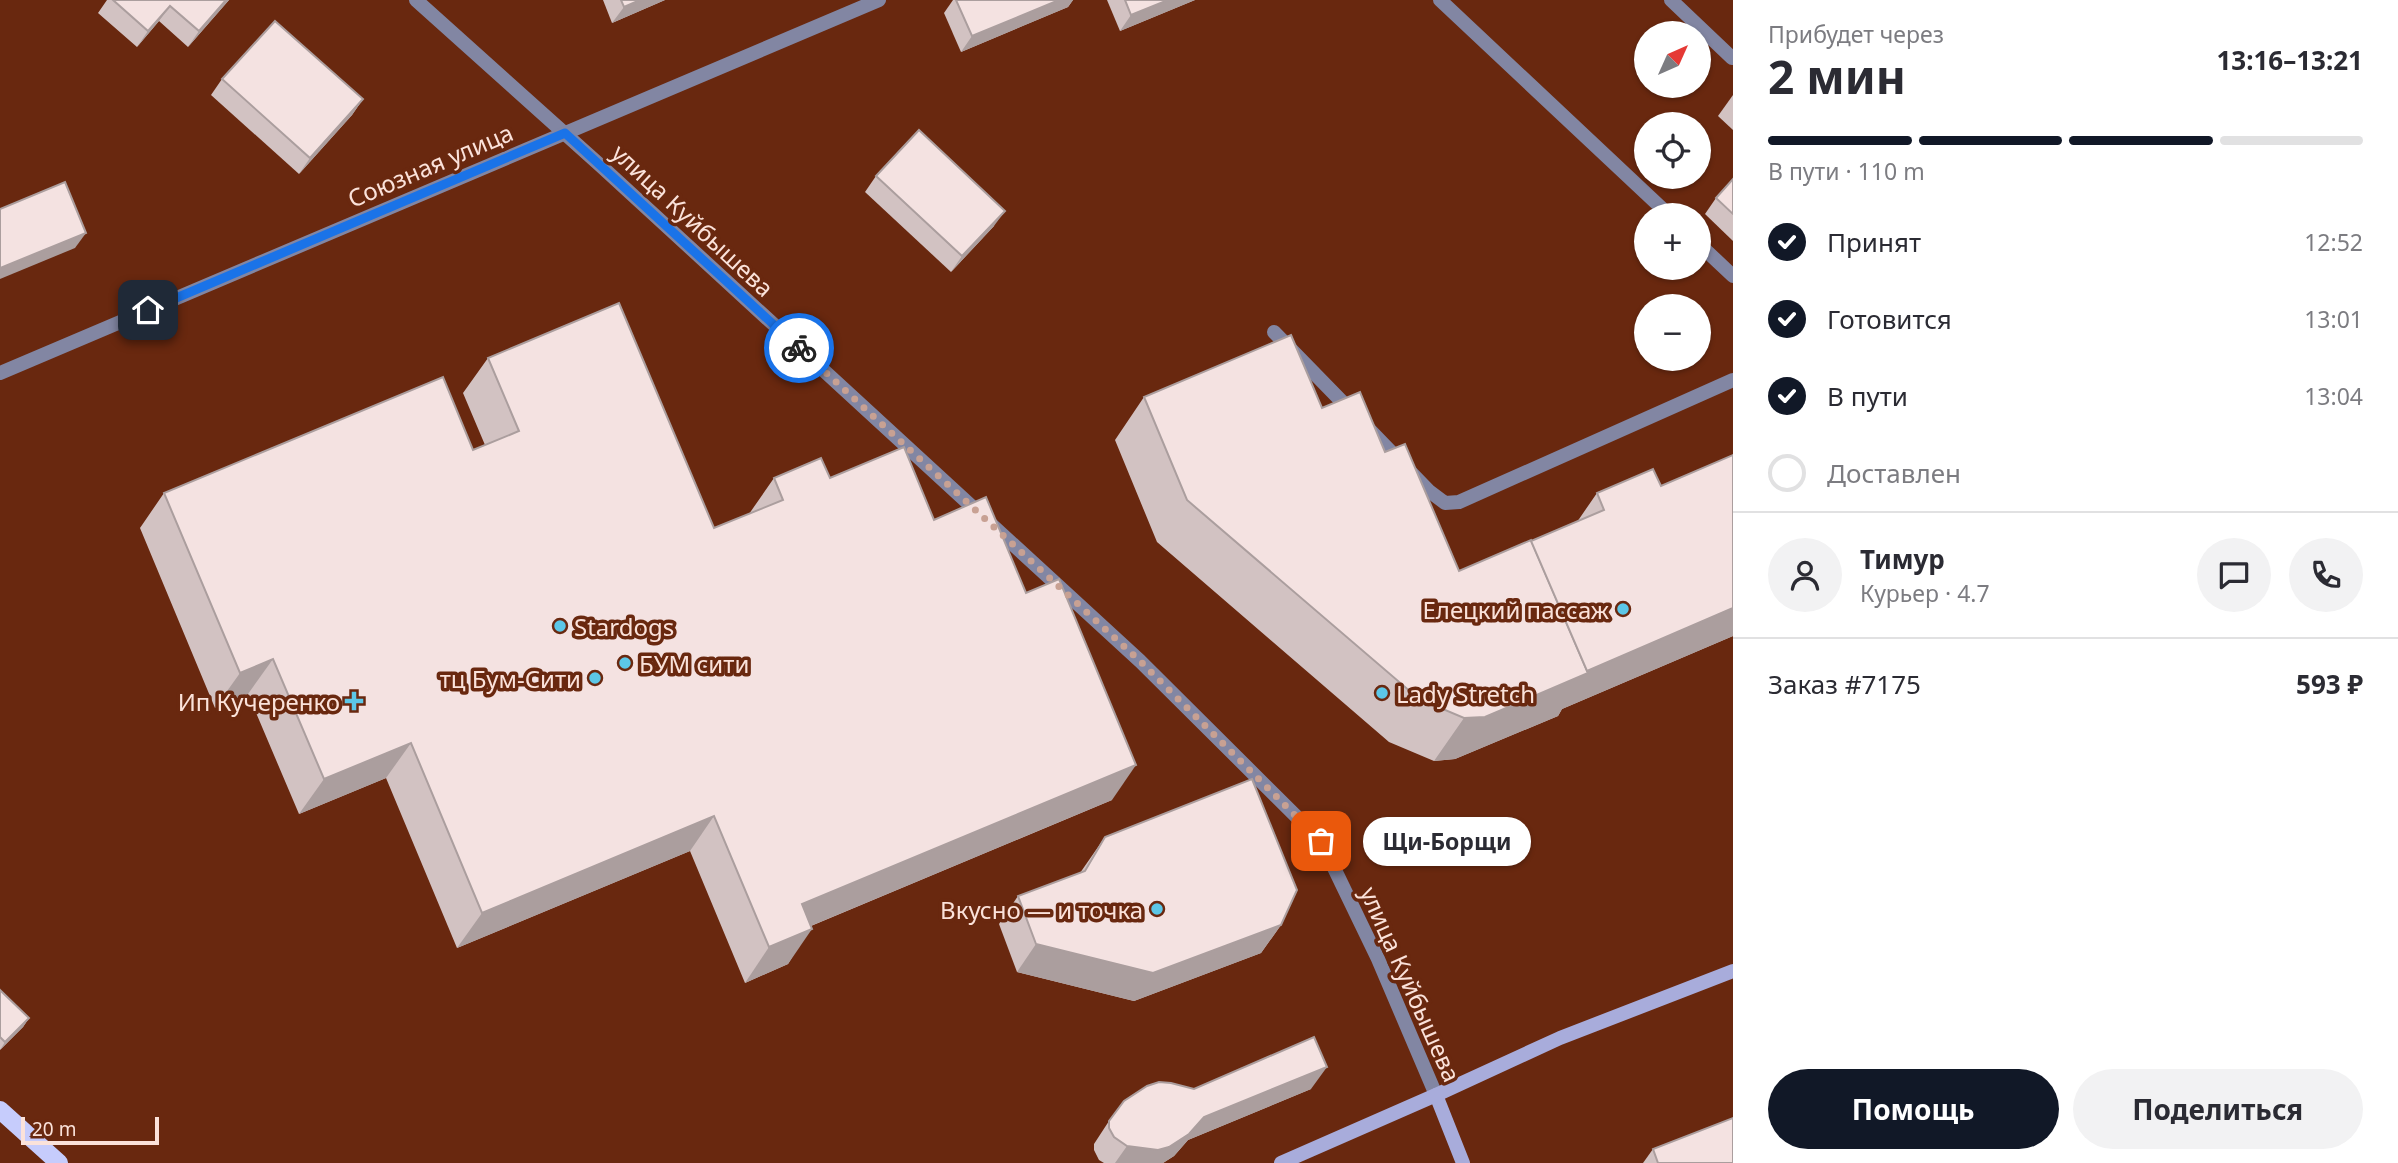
<!DOCTYPE html>
<html lang="ru">
<head>
<meta charset="utf-8">
<style>
  :root { --surface:#fff; --page:#f2f2f3; --text:#2b2b33; --muted:#7c7c81; --line:#e1e1e2; --accent:#111827 }
  body { margin:0; font-family:"Noto Sans",sans-serif; background:var(--page); color:var(--text); height:100vh; display:flex; flex-direction:column; font-size:26px; white-space:nowrap }
  * { box-sizing:border-box; margin:0 }
  p { font-size:23px; color:var(--muted) }
  .icon { flex:none; width:38px; height:38px; fill:none; stroke:currentColor; stroke-width:2; stroke-linecap:round; stroke-linejoin:round }
  .map { position:relative; flex:1; overflow:hidden }
  .drawer { display:flex; flex-direction:column; background:var(--surface); width:665px }
  .drawer>* { flex:none }
  .needle { width:46px; rotate:45deg }
  .fabs { position:absolute; left:1634px; top:21px; display:grid; gap:14px }
  .fabs a { display:grid; place-items:center; width:77px; height:77px; border-radius:50%; background:var(--surface); box-shadow:0 2px 5px #0004; font-size:35px }
  .scale { position:absolute; left:21px; bottom:18px; width:138px; box-sizing:border-box; padding-left:7px; border:4px solid #fbe2da; border-top:0; font-size:19px; line-height:24px; white-space:nowrap; color:#fbe2da; -webkit-text-stroke:5px #69280f; paint-order:stroke }
  .pin { position:absolute; display:grid; place-items:center; width:60px; height:60px; color:#fff; margin:-30px; border-radius:14px; box-shadow:0 4px 10px #0006 }
  .courier { position:absolute; display:grid; place-items:center; width:70px; height:70px; margin:-35px; border:5px solid #1a73e8; border-radius:50%; background:#fff; color:#222; box-shadow:0 2px 9px #0007 }
  .bubble { position:absolute; height:49px; border-radius:24px; background:var(--surface); box-shadow:0 2px 5px #0004; font-size:23px; font-weight:700; line-height:49px; text-align:center }
  .overview em { font-style:normal; font-weight:700 }
  .overview div { display:flex; flex-direction:column-reverse }
  .overview { display:flex; align-items:center; justify-content:space-between; height:119px; padding:0 35px }
  h1 { font-size:46px; font-weight:700; line-height:52px }
  .bar { display:grid; grid-template-columns:repeat(4,1fr); gap:10px 7px; align-content:center; height:84px; padding:0 35px }
  .bar i { height:9px; border-radius:5px; background:var(--line) }
  .bar .active { background:var(--accent) }
  .bar p { grid-column:span 4 }
  .line { display:flex; align-items:center; gap:18px; padding:0 35px; border-top:2px solid var(--line) }
  .line div { flex:1 }
  .round { display:grid; place-items:center; flex:none; width:74px; height:74px; border-radius:37px; background:var(--page) }
  ol { padding:0 35px; list-style:none }
  li { display:flex; align-items:center; gap:21px; height:77px }
  li p { margin-inline-start:auto }
  li .icon { padding:7px; border-radius:50%; background:var(--accent); color:#fff; stroke-width:4 }
  li:last-child { color:var(--muted) }
  li i { width:38px; height:38px; border:4px solid var(--line); border-radius:50% }
  .primary-button { display:flex; gap:14px; margin-top:auto; padding:14px 35px }
  .primary-button a { flex:1; height:80px; border-radius:42px; background:var(--accent); color:#fff; font-size:28px; font-weight:700; line-height:80px; text-align:center }
  .primary-button a+a { background:var(--page); color:var(--text) }
  main { display:flex; flex:1; min-height:0 }
  .map>svg:first-child { display:block }
  .lines { fill:none; stroke-linecap:round; stroke-linejoin:round }
  .lane { stroke:#8286a3; stroke-width:14 }
  .street { stroke:#8286a3; stroke-width:14 }
  .secondary { stroke:#a8acdb; stroke-width:14 }
  .primary { stroke:#c6ccfc; stroke-width:18 }
  .wall { fill:#d2c2c2 }
  .shaded-wall { fill:#ab9e9e }
  .building { fill:#f4e2e1; stroke:#ab9e9e; stroke-width:2 }
  .done { stroke:#c8a193; stroke-width:7; stroke-dasharray:0 12.6 }
  .route { stroke:#1a73e8; stroke-width:9 }
  .poi-dot { fill:#5cc7e7; stroke:#69280f; stroke-width:2.5 }
  .labels { text-anchor:middle; dominant-baseline:central; stroke-width:7; stroke-linejoin:round; paint-order:stroke }
  .street-label { font-size:24px; fill:#fbe2da; stroke:#69280f }
  .poi-label { font-size:24px; fill:#fbe2da; stroke:#69280f; text-anchor:end }
</style>
</head>
<body>
<main>
<div class="map">
<svg width="1733" height="1163" viewBox="0 0 1733 1163">
  <rect width="100%" height="100%" fill="#69280f"/>
  <g class="lines">
    <g class="lane">
      <polyline points="1440,0 1669,215"/>
      <polyline points="1671,0 1732,58"/>
      <polyline points="1699,244 1733,276"/>
      <polyline points="1274,332 1354,414"/>
      <polyline points="1368,428 1429,491 1445,503 1459,502 1733,380"/>
    </g>
    <g class="street">
      <polyline points="416,0 601,166 1140,661 1321,841 1378,959 1436,1095"/>
      <polyline points="0,373 879,0"/>
    </g>
    <g class="secondary">
      <polyline points="1436,1095 1463,1163"/>
      <polyline points="1281,1163 1436,1095 1560,1038 1733,971"/>
    </g>
    <polyline class="primary" points="0,1110 59,1163"/>
  </g>
  <g class="wall">
    <polygon points="107,0 229,0 188,47 159,21 137,47 98,13"/>
    <polygon points="603,0 665,0 612,23"/>
    <polygon points="953,0 1073,0 1068,7 961,52 944,13"/>
    <polygon points="1107,0 1195,0 1120,31"/>
    <polygon points="222,79 363,99 352,115 299,174 211,95"/>
    <polygon points="1733,95 1733,130 1718,116"/>
    <polygon points="876,176 994,226 951,272 865,192"/>
    <polygon points="1733,179 1733,241 1705,214 1716,198"/>
    <polygon points="488,358 714,528 749,514 774,478 830,478 934,520 1112,800 811,926 788,964 745,983 690,851 457,948 386,778 299,814 248,694 215,708 140,528 164,493 473,450 485,445 463,393"/>
    <polygon points="1144,397 1322,408 1385,452 1459,571 1577,522 1597,493 1661,486 1733,455 1733,636 1562,709 1558,716 1455,759 1434,761 1389,742 1157,542 1115,440"/>
    <polygon points="1105,837 1281,925 1261,953 1134,1001 1017,972 999,924 1018,896 1080,873"/>
    <polygon points="0,990 29,1018 23,1027 0,1050"/>
    <polygon points="1194,1089 1311,1089 1188,1140 1174,1156 1163,1163 1104,1163 1099,1160 1094,1150 1094,1144 1109,1121"/>
    <polygon points="1653,1149 1733,1163 1643,1163"/>
  </g>
  <g class="shaded-wall">
    <polygon points="226,0 229,0 188,47 199,31"/>
    <polygon points="640,0 665,0 612,23 624,7"/>
    <polygon points="1059,0 1073,0 1068,7 961,52 972,36"/>
    <polygon points="1168,0 1195,0 1120,31 1131,15"/>
    <polygon points="170,6 159,21 137,47 148,31"/>
    <polygon points="363,99 352,115 299,174 310,158"/>
    <polygon points="1005,211 994,226 951,272 962,256"/>
    <polygon points="86,233 75,248 0,279 0,268"/>
    <polygon points="1733,608 1733,636 1562,709 1558,716 1455,759 1434,761 1464,718 1585,671"/>
    <polygon points="273,659 248,694 215,708 240,673"/>
    <polygon points="411,743 386,778 299,814 324,779"/>
    <polygon points="1136,765 1112,800 777,940 802,904"/>
    <polygon points="714,816 690,851 457,948 482,913"/>
    <polygon points="1281,925 1261,953 1134,1001 1017,972 1036,944"/>
    <polygon points="812,929 788,964 745,983 769,947"/>
    <polygon points="29,1018 23,1027 0,1050 5,1042"/>
    <polygon points="1327,1067 1311,1089 1188,1140 1174,1156 1163,1163 1115,1163 1127,1146 1204,1117"/>
  </g>
  <g class="building">
    <polygon points="113,0 226,0 199,31 170,6 148,31"/>
    <polygon points="621,0 640,0 624,7"/>
    <polygon points="956,0 1059,0 972,36"/>
    <polygon points="1125,0 1168,0 1131,15"/>
    <polygon points="275,21 363,99 310,158 222,79"/>
    <polygon points="919,130 1005,211 962,256 876,176"/>
    <polygon points="1733,179 1733,214 1716,198"/>
    <polygon points="65,182 86,233 0,268 0,209"/>
    <polygon points="619,303 714,528 783,500 774,478 821,458 830,478 904,447 934,520 986,497 1026,593 1059,579 1136,765 802,904 812,929 769,947 714,816 482,913 411,743 324,779 273,659 240,673 164,493 443,377 473,450 519,431 488,358"/>
    <polygon points="1291,335 1322,408 1360,392 1385,452 1405,444 1459,571 1531,540 1588,673 1485,717 1464,718 1419,699 1187,500 1144,397"/>
    <polygon points="1733,455 1733,608 1587,671 1531,541 1604,510 1597,493 1653,469 1661,486"/>
    <polygon points="1252,779 1297,890 1281,925 1153,973 1036,944 1018,896 1085,871 1105,837"/>
    <polygon points="0,990 29,1018 5,1042 0,1037"/>
    <polygon points="1314,1037 1327,1067 1204,1117 1189,1134 1169,1147 1158,1150 1127,1146 1114,1137 1109,1128 1109,1121 1124,1101 1147,1086 1159,1082 1171,1083 1194,1089"/>
    <polygon points="1733,1118 1733,1163 1658,1163 1653,1149"/>
  </g>
  <g class="lines">
    <polyline class="done" points="799,348 1140,661 1321,841"/>
    <polyline class="route" points="148,310 565,133 799,348"/>
  </g>
  <g class="poi-dot">
    <circle cx="1623" cy="609" r="7"/>
    <circle cx="560" cy="626" r="7"/>
    <circle cx="625" cy="663" r="7"/>
    <circle cx="595" cy="678" r="7"/>
    <circle cx="1382" cy="693" r="7"/>
    <path d="M350.5 690.5h7v7h7v7h-7v7h-7v-7h-7v-7h7z"/>
    <circle cx="1157" cy="909" r="7"/>
  </g>
  <g class="labels">
    <g class="street-label">
      <text transform="translate(430 165) rotate(-23)">Союзная улица</text>
      <text transform="translate(693 220) rotate(43)">улица Куйбышева</text>
      <text transform="translate(1411 984) rotate(66)">улица Куйбышева</text>
    </g>
    <g class="poi-label">
      <text x="1609" y="609">Елецкий пассаж</text>
      <text x="574" y="626" text-anchor="start">Stardogs</text>
      <text x="639" y="663" text-anchor="start">БУМ сити</text>
      <text x="581" y="678">тц Бум-Сити</text>
      <text x="1396" y="693" text-anchor="start">Lady Stretch</text>
      <text x="340" y="701">Ип Кучеренко</text>
      <text x="1143" y="909">Вкусно — и точка</text>
    </g>
  </g>
</svg>
<div class="fabs">
<a><svg class="needle" viewBox="-14 -14 28 28"><path d="M0-13l5 13h-10z" fill="#e53935"/><path d="M0 13l5-13h-10z" fill="#7c7c81"/></svg></a>
<a><svg class="icon" aria-label="locate" viewBox="0 0 24 24"><circle cx="12" cy="12" r="6"/><path d="M12 2v4M12 18v4M2 12h4M18 12h4"/></svg></a>
<a>+</a>
<a>−</a>
</div>
<div class="scale">20 m</div>
<div class="pin" style="left:1321px;top:841px;background:#ea580c"><svg class="icon" aria-label="bag" viewBox="0 0 24 24"><path d="M5 8h14l-1 12H6zM9 8a3 3 0 0 1 6 0"/></svg></div>
<div class="pin" style="left:148px;top:310px;background:#1f2937"><svg class="icon" aria-label="home" viewBox="0 0 24 24"><path d="M3 11l9-7 9 7M6 9v11h12V9"/></svg></div>
<div class="courier" style="left:799px;top:348px"><svg class="icon" aria-label="bike" viewBox="0 0 24 24"><circle cx="6" cy="16" r="4"/><circle cx="18" cy="16" r="4"/><path d="M6 16l4-8h5l3 8M10 8l3 8H6M13 5h3"/></svg></div>
<div class="bubble" style="left:1363px;top:817px;width:168px">Щи-Борщи</div>
</div>
<section class="drawer">
<div class="overview"><div><h1>2 мин</h1><p>Прибудет через</p></div><em>13:16–13:21</em></div>
<div class="bar"><i class="active"></i><i class="active"></i><i class="active"></i><i></i><p>В пути · 110 m</p></div>
<ol>
<li><svg class="icon" aria-label="check" viewBox="0 0 24 24"><path d="M5 12l5 5 9-10"/></svg>Принят<p>12:52</p></li>
<li><svg class="icon" aria-label="check" viewBox="0 0 24 24"><path d="M5 12l5 5 9-10"/></svg>Готовится<p>13:01</p></li>
<li><svg class="icon" aria-label="check" viewBox="0 0 24 24"><path d="M5 12l5 5 9-10"/></svg>В пути<p>13:04</p></li>
<li><i></i>Доставлен</li>
</ol>
<div class="line" style="height:126px"><a class="round"><svg class="icon" aria-label="person" viewBox="0 0 24 24"><circle cx="12" cy="8" r="4"/><path d="M4 21q1-7 8-7t8 7"/></svg></a><div><b>Тимур</b><p>Курьер · 4.7</p></div><a class="round"><svg class="icon" aria-label="chat" viewBox="0 0 24 24"><path d="M4 5h16v11H9l-5 4z"/></svg></a><a class="round"><svg class="icon" aria-label="phone" viewBox="0 0 24 24"><path d="M5 4h4l2 5-3 2q2 4 5 5l2-3 5 2v4C11 20 4 13 5 4z"/></svg></a></div>
<div class="line" style="height:91px"><div>Заказ #7175</div><b>593 ₽</b></div>
<div class="primary-button"><a>Помощь</a><a>Поделиться</a></div>
</section>
</main>
</body>
</html>
